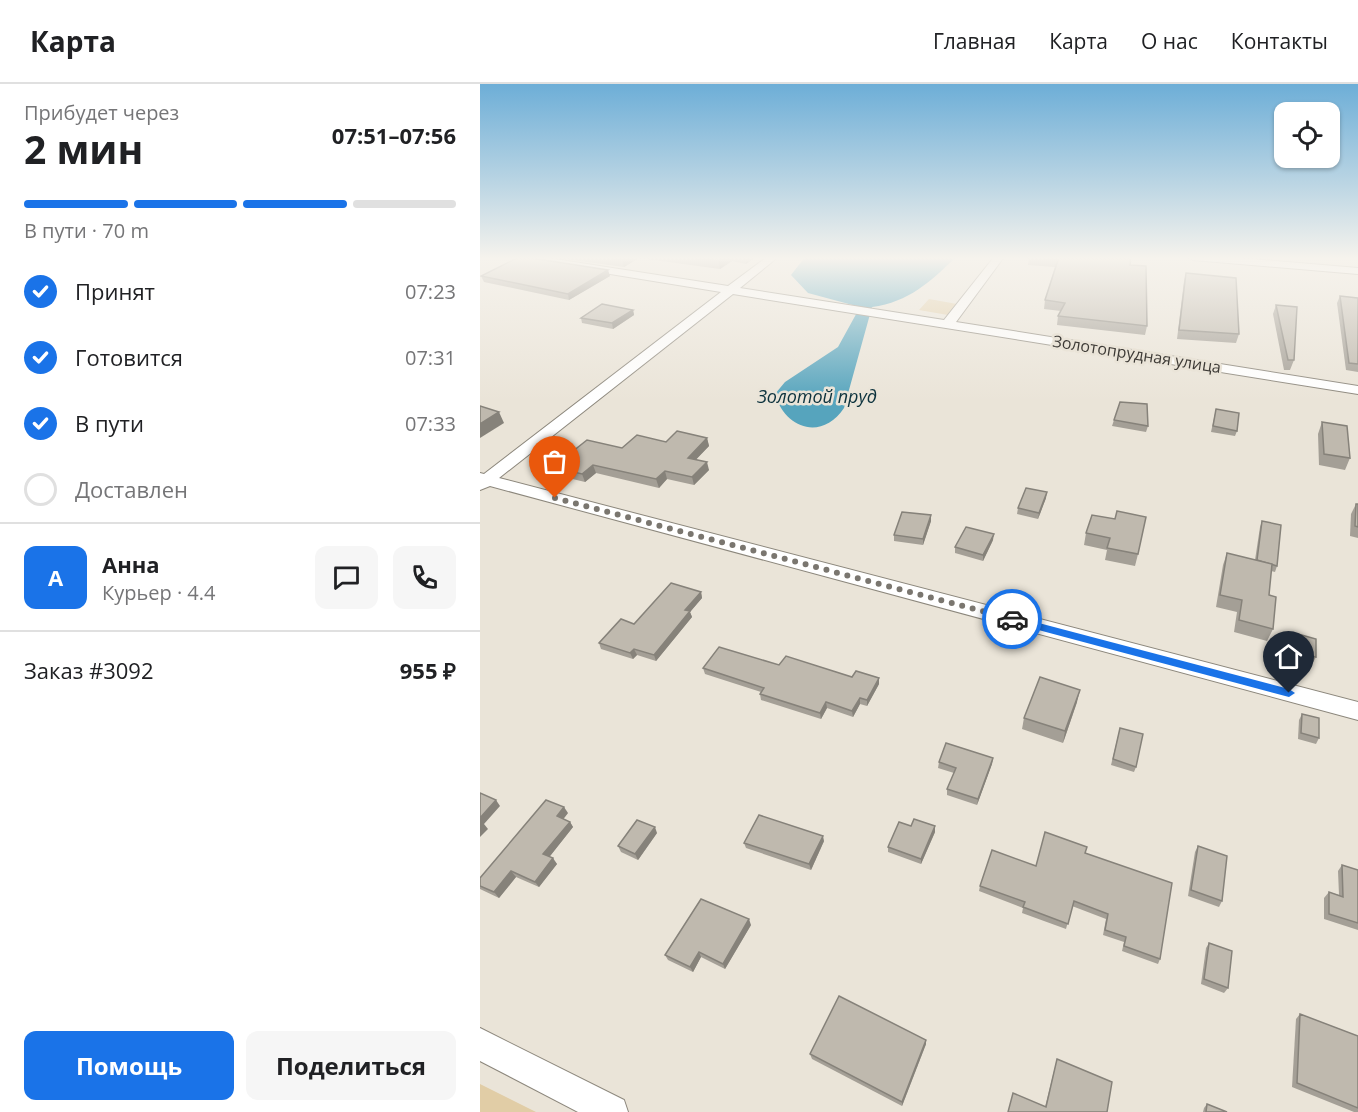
<!DOCTYPE html>
<html lang="ru">
<head>
<meta charset="utf-8">
<style>
  :root { --surface:#fff; --page:#f6f6f6; --text:#202124; --muted:#757577; --line:#e0e0e0; --accent:#1a73e8 }
  body { margin:0; font-family:"Open Sans",sans-serif; background:var(--page); color:var(--text); height:100vh; display:flex; flex-direction:column; font-size:22px; white-space:nowrap }
  * { box-sizing:border-box; margin:0 }
  p { font-size:20px; color:var(--muted) }
  .icon { flex:none; width:33px; height:33px; fill:none; stroke:currentColor; stroke-width:2; stroke-linecap:round; stroke-linejoin:round }
  .map { position:relative; flex:1; overflow:hidden }
  .panel { display:flex; flex-direction:column; background:var(--surface); width:480px }
  .panel>* { flex:none }
  .controls { position:absolute; left:794px; top:18px; display:grid; gap:12px }
  .controls a { display:grid; place-items:center; width:66px; height:66px; border-radius:12px; background:var(--surface); box-shadow:0 2px 4px #0004; font-size:30px }
  .pin { position:absolute; display:grid; place-items:center; width:51px; height:51px; color:#fff; margin:-62px -26px; border-radius:50% 50% 50% 0; rotate:-45deg; box-shadow:0 0 6px #0007 }
  .pin .icon { rotate:45deg }
  .courier { position:absolute; display:grid; place-items:center; width:60px; height:60px; margin:-30px; border:4px solid #1a73e8; border-radius:50%; background:#fff; color:#222; box-shadow:0 2px 8px #0007 }
  .head em { font-style:normal; font-weight:700 }
  .head div { display:flex; flex-direction:column-reverse }
  .head { display:flex; align-items:center; justify-content:space-between; height:102px; padding:0 24px }
  h1 { font-size:39px; font-weight:700; line-height:45px }
  .bar { display:grid; grid-template-columns:repeat(4,1fr); gap:9px 6px; align-content:center; height:72px; padding:0 24px }
  .bar i { height:8px; border-radius:4px; background:var(--line) }
  .bar .selected { background:var(--accent) }
  .bar p { grid-column:span 4 }
  .line { display:flex; align-items:center; gap:15px; padding:0 24px; border-top:2px solid var(--line) }
  .line div { flex:1 }
  .round { display:grid; place-items:center; flex:none; width:63px; height:63px; border-radius:12px; background:var(--page) }
  ol { padding:0 24px; list-style:none }
  li { display:flex; align-items:center; gap:18px; height:66px }
  li p { margin-inline-start:auto }
  li .icon { padding:6px; border-radius:50%; background:var(--accent); color:#fff; stroke-width:4 }
  li:last-child { color:var(--muted) }
  li i { width:33px; height:33px; border:3px solid var(--line); border-radius:50% }
  .cta { display:flex; gap:12px; margin-top:auto; padding:12px 24px }
  .cta a { flex:1; height:69px; border-radius:12px; background:var(--accent); color:#fff; font-size:24px; font-weight:700; line-height:69px; text-align:center }
  .cta a+a { background:var(--page); color:var(--text) }
  header { display:flex; align-items:center; gap:36px; box-sizing:border-box; height:84px; padding:0 30px; background:var(--surface); border-bottom:2px solid var(--line) }
  header strong { font-size:28px }
  nav { display:flex; gap:33px; margin-inline-start:auto; font-size:21px }
  main { display:flex; flex:1; min-height:0 }
  .map>svg:first-child { display:block }
  .green { fill:#e1cda6 }
  .water { fill:#56a4bd }
  .lines { fill:none; stroke-linecap:round; stroke-linejoin:round }
  .minor-casing { stroke:#8c877c; stroke-width:2 }
  .minor { fill:#fff; fill-rule:evenodd }
  .wall { fill:#a49f96 }
  .shaded-wall { fill:#86827a }
  .building { fill:#bfb9ae; stroke:#86827a; stroke-width:1.5 }
  .route { fill:#1a73e8 }
  .done { stroke:#7a766f; stroke-width:6; stroke-dasharray:0 10.8 }
  .labels { text-anchor:middle; dominant-baseline:central; stroke-width:5; stroke-linejoin:round; paint-order:stroke }
  .far-street-label { font-size:16px; fill:#3d3a36; stroke:#eae4d8 }
  .far-water-label { font-size:18px; font-style:italic; fill:#0c323d; stroke:#eae4d8 }
</style>
</head>
<body>
<header>
<strong>Карта</strong>
<nav><a>Главная</a><a>Карта</a><a>О нас</a><a>Контакты</a></nav>
</header>
<main>
<section class="panel">
<div class="head"><div><h1>2 мин</h1><p>Прибудет через</p></div><em>07:51–07:56</em></div>
<div class="bar"><i class="selected"></i><i class="selected"></i><i class="selected"></i><i></i><p>В пути · 70 m</p></div>
<ol>
<li><svg class="icon" aria-label="check" viewBox="0 0 24 24"><path d="M5 12l5 5 9-10"/></svg>Принят<p>07:23</p></li>
<li><svg class="icon" aria-label="check" viewBox="0 0 24 24"><path d="M5 12l5 5 9-10"/></svg>Готовится<p>07:31</p></li>
<li><svg class="icon" aria-label="check" viewBox="0 0 24 24"><path d="M5 12l5 5 9-10"/></svg>В пути<p>07:33</p></li>
<li><i></i>Доставлен</li>
</ol>
<div class="line" style="height:108px"><b class="round" style="background:var(--accent);color:#fff">А</b><div><b>Анна</b><p>Курьер · 4.4</p></div><a class="round"><svg class="icon" aria-label="chat" viewBox="0 0 24 24"><path d="M4 5h16v11H9l-5 4z"/></svg></a><a class="round"><svg class="icon" aria-label="phone" viewBox="0 0 24 24"><path d="M5 4h4l2 5-3 2q2 4 5 5l2-3 5 2v4C11 20 4 13 5 4z"/></svg></a></div>
<div class="line" style="height:78px"><div>Заказ #3092</div><b>955 ₽</b></div>
<div class="cta"><a>Помощь</a><a>Поделиться</a></div>
</section>
<div class="map">
<svg width="878" height="1028" viewBox="0 0 878 1028">
  <rect width="100%" height="100%" fill="#eae4d8"/>
  <g class="green">
    <polygon points="449,215 477,220 468,231 439,226"/>
    <polygon points="0,1000 56,1028 0,1028"/>
  </g>
  <path class="water" d="M325 173H476C450 198 429 218 392 223L364 324C342 357 305 345 295 310L305 298 358 263 380 223 328 209 311 191Z"/>
  <g class="lines">
    <g class="minor-casing">
      <g id="minor">
        <polygon points="39,173 62,173 248,202 287,173 298,173 260,204 464,236 514,173 524,173 476,238 878,302 878,310 253,210 19,394 878,618 878,636 10,402 0,406 0,389 4,390 241,208 44,176"/>
        <polygon points="708,173 747,173 878,184 878,190 713,176"/>
        <polygon points="0,944 144,1016 148,1028 98,1028 0,977"/>
      </g>
    </g>
    <use href="#minor" class="minor"/>
  </g>
  <g class="wall">
    <polygon points="70,173 276,173 266,180 252,177 240,185 159,174 144,183"/>
    <polygon points="549,173 650,181 667,242 665,251 577,241 578,232 581,227 564,225 565,216 575,183 548,181"/>
    <polygon points="706,189 759,250 756,259 697,255 704,197"/>
    <polygon points="1,192 130,192 89,216 4,198"/>
    <polygon points="860,212 878,214 878,288 866,286 857,219"/>
    <polygon points="796,221 814,276 810,286 804,286 793,230"/>
    <polygon points="153,226 154,231 133,245 102,239 101,234"/>
    <polygon points="736,325 757,347 755,352 731,348"/>
    <polygon points="634,336 668,342 666,348 632,342"/>
    <polygon points="842,338 870,374 865,386 839,381 838,350"/>
    <polygon points="227,354 229,362 216,375 229,386 214,401 187,395 179,404 116,389 105,398 76,391 73,383 142,364 186,358"/>
    <polygon points="566,414 558,435 537,430 538,424"/>
    <polygon points="876,420 878,420 878,454 870,452 871,430"/>
    <polygon points="451,431 451,437 443,461 414,457 414,451"/>
    <polygon points="635,435 658,470 655,482 625,476 627,466 604,461 606,449"/>
    <polygon points="782,437 797,482 795,488 791,487 789,511 793,545 787,557 754,548 757,528 736,523 743,481 747,469 775,476 780,443"/>
    <polygon points="513,456 503,477 475,469 475,463"/>
    <polygon points="221,508 222,514 210,528 212,533 176,577 157,571 153,575 121,565 119,559 154,540"/>
    <polygon points="818,550 836,573 832,580 814,575 815,556"/>
    <polygon points="299,581 372,593 399,600 387,622 380,620 373,633 347,624 341,635 281,616 280,610 281,608 225,590 223,584"/>
    <polygon points="597,618 583,659 542,645 544,634"/>
    <polygon points="822,630 839,654 836,660 818,655 819,636"/>
    <polygon points="640,644 656,683 654,688 631,681"/>
    <polygon points="513,674 512,680 497,721 467,711 467,705 474,689 458,684 459,678"/>
    <polygon points="88,729 83,735 90,738 93,743 69,773 77,780 59,803 36,793 19,814 0,805 0,794"/>
    <polygon points="431,742 455,742 455,748 441,780 408,768 408,763"/>
    <polygon points="177,749 158,776 141,768 138,762"/>
    <polygon points="344,757 331,786 266,764 264,759"/>
    <polygon points="718,762 742,817 739,823 708,812 715,768"/>
    <polygon points="605,769 680,875 678,880 642,867 644,858 623,851 626,835 592,822 586,845 542,829 543,824 499,807 500,802 556,782"/>
    <polygon points="862,781 878,786 878,846 844,835 844,814 849,808 859,811 858,787"/>
    <polygon points="271,841 245,885 221,873 213,888 188,876 185,871"/>
    <polygon points="729,859 748,904 744,909 721,900 726,864"/>
    <polygon points="820,930 878,952 878,1028 874,1028 812,1003 816,935"/>
    <polygon points="446,956 446,960 422,1022 332,975 330,970"/>
    <polygon points="577,975 627,1028 565,1023"/>
    <polygon points="727,1020 747,1028 723,1028 724,1024"/>
  </g>
  <g class="shaded-wall">
    <polygon points="147,173 159,173 159,174 144,183 142,176"/>
    <polygon points="245,173 251,173 252,177 240,185 239,177"/>
    <polygon points="265,173 276,173 266,180"/>
    <polygon points="128,186 130,192 89,216 88,210"/>
    <polygon points="153,226 154,231 133,245 132,239"/>
    <polygon points="19,328 24,339 0,354 0,340"/>
    <polygon points="227,354 229,362 210,382 208,374"/>
    <polygon points="227,378 229,386 214,401 212,393"/>
    <polygon points="113,381 116,389 105,398 102,390"/>
    <polygon points="185,387 187,395 179,404 176,395"/>
    <polygon points="567,408 566,414 558,435 559,429"/>
    <polygon points="451,431 451,437 443,461 443,455"/>
    <polygon points="514,450 513,456 503,477 503,471"/>
    <polygon points="221,508 222,514 210,528 212,533 176,577 174,571 205,526"/>
    <polygon points="154,565 157,571 153,575 150,569"/>
    <polygon points="399,594 399,600 387,622 387,616"/>
    <polygon points="600,606 597,618 583,659 585,647"/>
    <polygon points="380,614 380,620 373,633 372,627"/>
    <polygon points="346,618 347,624 341,635 340,629"/>
    <polygon points="513,674 512,680 497,721 498,715"/>
    <polygon points="16,716 20,722 4,740 8,745 0,753 0,734"/>
    <polygon points="84,723 88,729 81,738 77,732"/>
    <polygon points="90,738 93,743 67,776 63,770"/>
    <polygon points="455,742 455,748 441,780 441,775"/>
    <polygon points="175,743 177,749 158,776 155,770"/>
    <polygon points="343,752 344,757 331,786 329,780"/>
    <polygon points="73,774 77,780 59,803 55,798"/>
    <polygon points="31,787 36,793 19,814 14,808"/>
    <polygon points="269,835 271,841 245,885 243,880"/>
    <polygon points="219,868 221,873 213,888 210,883"/>
    <polygon points="446,956 446,960 422,1022 422,1018"/>
  </g>
  <g class="building">
    <polygon points="39,173 45,173 128,186 88,210 1,192"/>
    <polygon points="122,173 147,173 142,176"/>
    <polygon points="205,173 245,173 239,177"/>
    <polygon points="549,173 651,173 650,181 666,182 667,242 578,232 585,219 565,216 578,176"/>
    <polygon points="706,189 756,194 759,250 699,246"/>
    <polygon points="860,212 878,214 878,280 869,279"/>
    <polygon points="122,220 153,226 132,239 101,234"/>
    <polygon points="796,221 817,223 814,276 808,276"/>
    <polygon points="640,318 667,320 668,342 634,336"/>
    <polygon points="0,322 19,328 0,340"/>
    <polygon points="736,325 759,329 757,347 733,342"/>
    <polygon points="842,338 867,342 870,374 844,370"/>
    <polygon points="197,347 227,354 208,374 227,378 212,393 185,387 176,395 113,381 102,390 73,383 107,356 142,364 157,351 186,358"/>
    <polygon points="546,404 567,408 559,429 538,424"/>
    <polygon points="876,420 878,420 878,443 875,442"/>
    <polygon points="637,427 666,433 658,470 627,464 630,454 606,449 612,431 635,435"/>
    <polygon points="422,428 451,431 443,455 414,451"/>
    <polygon points="782,437 801,441 797,482 777,476"/>
    <polygon points="486,443 514,450 503,471 475,463"/>
    <polygon points="747,469 792,480 789,511 796,513 793,545 759,536 762,516 740,511"/>
    <polygon points="191,499 221,508 205,526 210,527 174,571 154,565 150,569 119,559 141,535 154,540"/>
    <polygon points="818,550 836,555 836,573 817,569"/>
    <polygon points="239,563 299,581 306,572 372,593 376,587 399,594 387,616 380,614 372,627 346,618 340,629 280,610 284,604 223,584"/>
    <polygon points="560,593 600,606 585,647 544,634"/>
    <polygon points="822,630 839,634 839,654 821,649"/>
    <polygon points="640,644 663,650 656,683 633,675"/>
    <polygon points="466,659 513,674 498,715 467,705 476,684 459,678"/>
    <polygon points="0,709 16,716 0,734"/>
    <polygon points="66,716 84,723 77,732 90,738 63,770 73,774 55,798 31,787 14,808 0,802 0,794"/>
    <polygon points="279,731 343,752 329,780 264,759"/>
    <polygon points="434,735 455,742 441,775 408,763 419,738 431,742"/>
    <polygon points="157,736 175,743 155,770 138,762"/>
    <polygon points="565,748 607,763 605,769 692,799 680,875 644,862 646,853 625,846 628,830 594,817 588,840 543,823 545,818 500,802 512,766 556,782"/>
    <polygon points="718,762 747,772 742,817 711,806"/>
    <polygon points="862,781 878,786 878,839 849,830 849,808 863,813"/>
    <polygon points="221,815 269,835 243,880 219,868 210,883 185,871"/>
    <polygon points="729,859 752,867 748,904 724,895"/>
    <polygon points="359,912 446,956 422,1018 330,970"/>
    <polygon points="820,930 878,952 878,1024 817,999"/>
    <polygon points="577,975 632,998 627,1028 528,1028 533,1009 566,1023"/>
    <polygon points="727,1020 747,1028 726,1028"/>
  </g>
  <linearGradient id="sky" x2="0" y2="1"><stop stop-color="#6daed7"/><stop offset="0.55" stop-color="#f6f3ed"/><stop offset="1" stop-color="#f6f3ed" stop-opacity="0"/></linearGradient>
  <rect width="878" height="317" fill="url(#sky)"/>
  <polygon class="route" points="532,532 809,605 815,609 809,613 529,538 529,533"/>
  <g class="lines">
    <polyline class="done" points="75,414 532,535"/>
  </g>
  <g class="labels">
    <g class="far-street-label">
      <text transform="translate(657 270) rotate(9)">Золотопрудная улица</text>
    </g>
    <g class="far-water-label">
      <text x="337" y="312">Золотой пруд</text>
    </g>
  </g>
</svg>
<div class="controls">
<a><svg class="icon" aria-label="locate" viewBox="0 0 24 24"><circle cx="12" cy="12" r="6"/><path d="M12 2v4M12 18v4M2 12h4M18 12h4"/></svg></a>
</div>
<div class="pin" style="left:75px;top:414px;background:#ea580c"><svg class="icon" aria-label="bag" viewBox="0 0 24 24"><path d="M5 8h14l-1 12H6zM9 8a3 3 0 0 1 6 0"/></svg></div>
<div class="pin" style="left:809px;top:609px;background:#1f2937"><svg class="icon" aria-label="home" viewBox="0 0 24 24"><path d="M3 11l9-7 9 7M6 9v11h12V9"/></svg></div>
<div class="courier" style="left:532px;top:535px"><svg class="icon" aria-label="car" viewBox="0 0 24 24"><path d="M5 17H2v-5l4-1 3-4h7l3 4 3 1v5h-3M9 17h6M6 11h13"/><circle cx="7" cy="17" r="2"/><circle cx="17" cy="17" r="2"/></svg></div>
</div>
</main>
</body>
</html>
